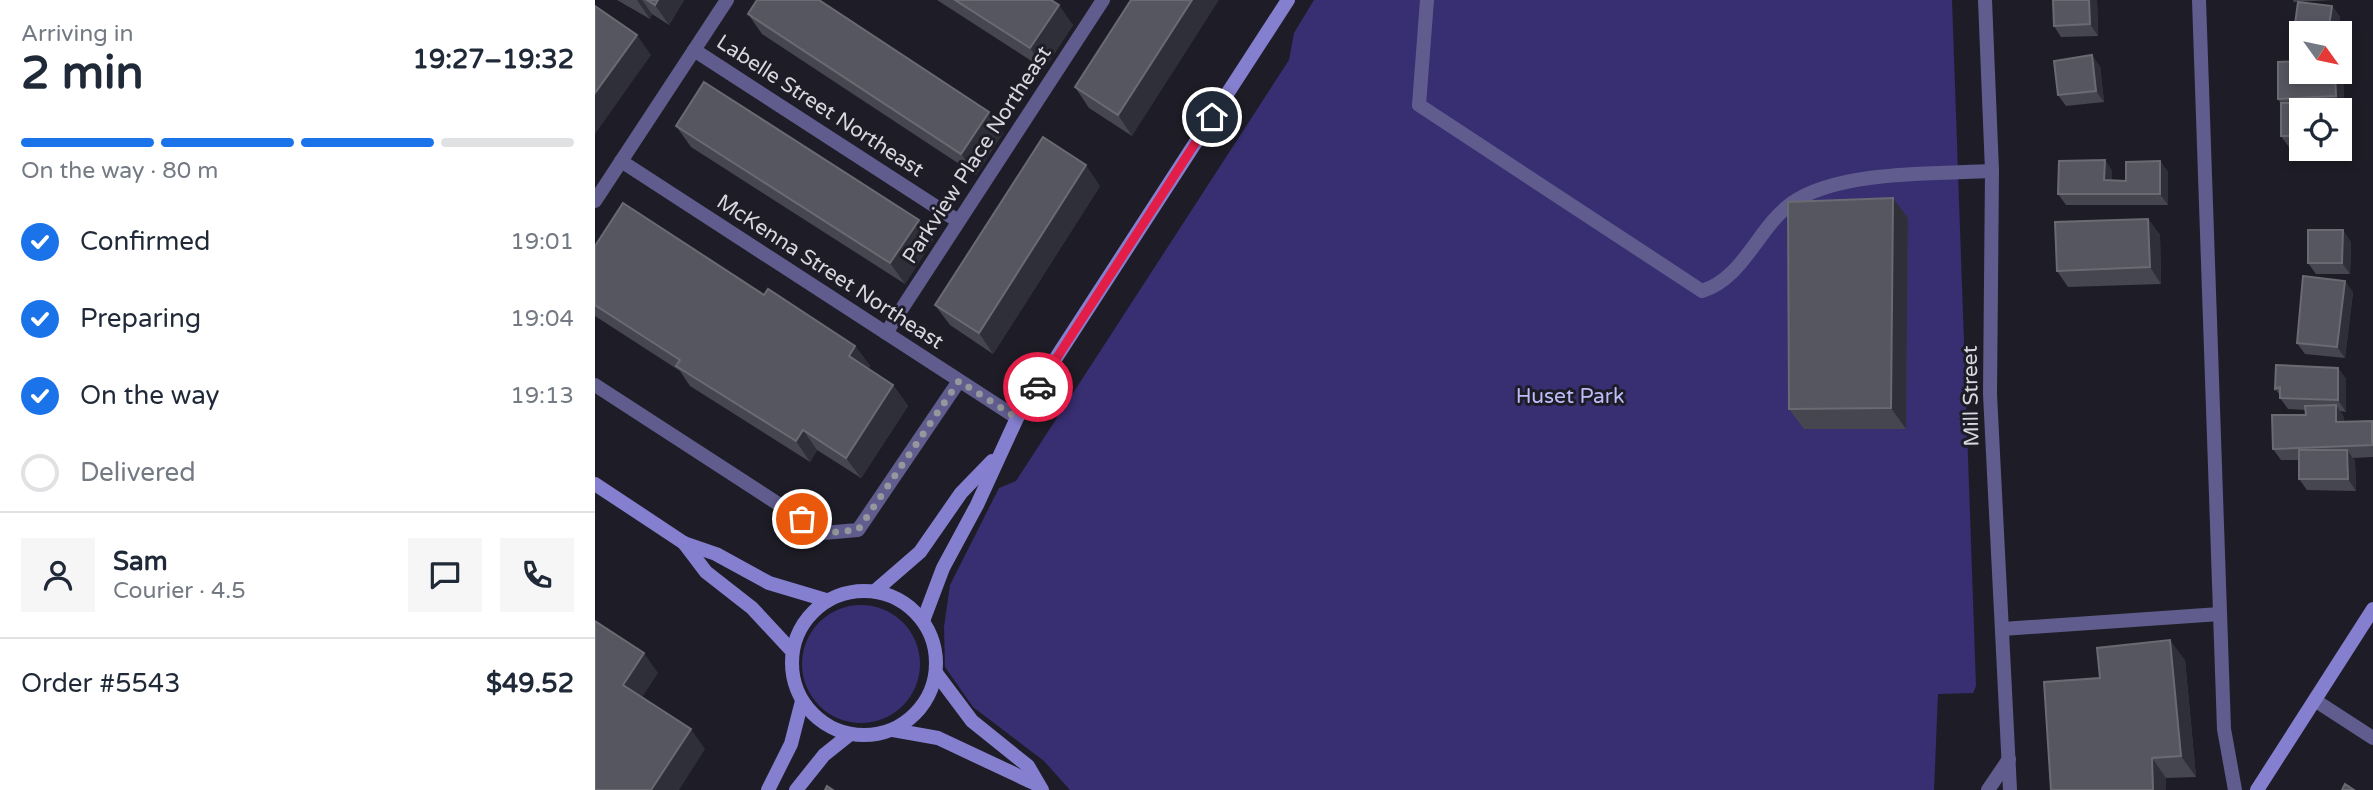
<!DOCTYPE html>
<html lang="en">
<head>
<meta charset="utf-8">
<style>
  :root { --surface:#fff; --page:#f6f6f7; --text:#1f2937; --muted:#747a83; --line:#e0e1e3; --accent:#1a73e8 }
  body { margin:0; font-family:"Varela Round",sans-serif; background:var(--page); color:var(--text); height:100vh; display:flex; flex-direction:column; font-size:26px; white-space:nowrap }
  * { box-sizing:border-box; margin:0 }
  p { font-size:23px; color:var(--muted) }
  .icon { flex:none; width:38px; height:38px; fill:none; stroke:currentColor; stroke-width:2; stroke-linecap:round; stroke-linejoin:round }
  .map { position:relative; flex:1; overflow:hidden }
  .side { display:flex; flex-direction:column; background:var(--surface); width:595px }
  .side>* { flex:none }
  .needle { width:46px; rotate:123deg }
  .controls { position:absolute; left:1694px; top:21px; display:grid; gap:14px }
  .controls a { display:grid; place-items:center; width:63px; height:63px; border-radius:0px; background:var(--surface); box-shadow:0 4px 10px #0003; font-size:35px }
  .pin { position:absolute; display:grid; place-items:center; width:60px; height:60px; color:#fff; margin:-30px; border:4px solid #fff; border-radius:50%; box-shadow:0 2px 7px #0007 }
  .courier { position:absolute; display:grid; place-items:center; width:70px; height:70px; margin:-35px; border:5px solid #e11d48; border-radius:50%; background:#fff; color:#222; box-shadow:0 2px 9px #0007 }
  .head em { font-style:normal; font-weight:700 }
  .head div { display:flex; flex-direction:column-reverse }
  .head { display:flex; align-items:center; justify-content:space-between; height:119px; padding:0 21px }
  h1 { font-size:46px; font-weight:700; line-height:52px }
  .bar { display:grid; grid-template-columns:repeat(4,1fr); gap:10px 7px; align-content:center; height:84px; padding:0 21px }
  .bar i { height:9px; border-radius:5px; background:var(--line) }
  .bar .on { background:var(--accent) }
  .bar p { grid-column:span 4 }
  .line { display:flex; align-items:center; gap:18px; padding:0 21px; border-top:2px solid var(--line) }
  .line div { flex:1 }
  .round { display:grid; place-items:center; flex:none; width:74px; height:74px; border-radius:0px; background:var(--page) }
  ol { padding:0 21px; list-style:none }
  li { display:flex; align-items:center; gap:21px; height:77px }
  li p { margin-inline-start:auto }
  li .icon { padding:7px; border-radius:50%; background:var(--accent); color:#fff; stroke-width:4 }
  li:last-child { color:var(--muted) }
  li i { width:38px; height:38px; border:4px solid var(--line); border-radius:50% }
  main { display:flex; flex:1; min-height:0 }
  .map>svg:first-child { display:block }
  .green { fill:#382e72 }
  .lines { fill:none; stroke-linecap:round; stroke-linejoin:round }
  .lane { stroke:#605d8e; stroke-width:14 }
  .street { stroke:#605d8e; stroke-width:14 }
  .secondary { stroke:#857fcf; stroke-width:14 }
  .wall { fill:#464651 }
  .shaded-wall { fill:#2f2f3a }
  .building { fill:#565660; stroke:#6a6a73; stroke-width:2 }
  .done { stroke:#96969d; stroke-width:7; stroke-dasharray:0 12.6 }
  .route { stroke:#e11d48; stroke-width:9 }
  .labels { text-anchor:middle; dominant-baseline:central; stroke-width:6; stroke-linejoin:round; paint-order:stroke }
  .street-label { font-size:21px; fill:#d7d7dd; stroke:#1e1d27 }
  .park-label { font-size:21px; fill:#bdbbf9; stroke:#1e1d27 }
</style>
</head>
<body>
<main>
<section class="side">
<div class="head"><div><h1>2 min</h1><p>Arriving in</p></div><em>19:27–19:32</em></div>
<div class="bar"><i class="on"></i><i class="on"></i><i class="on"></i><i></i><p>On the way · 80 m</p></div>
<ol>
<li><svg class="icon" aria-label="check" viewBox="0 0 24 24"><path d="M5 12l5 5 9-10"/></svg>Confirmed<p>19:01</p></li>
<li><svg class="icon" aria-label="check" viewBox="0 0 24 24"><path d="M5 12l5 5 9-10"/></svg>Preparing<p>19:04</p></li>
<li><svg class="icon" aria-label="check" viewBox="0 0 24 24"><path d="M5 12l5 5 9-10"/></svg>On the way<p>19:13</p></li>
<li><i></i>Delivered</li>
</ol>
<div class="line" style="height:126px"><a class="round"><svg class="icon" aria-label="person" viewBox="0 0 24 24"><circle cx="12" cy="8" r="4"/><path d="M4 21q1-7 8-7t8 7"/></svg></a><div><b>Sam</b><p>Courier · 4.5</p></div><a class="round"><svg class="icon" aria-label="chat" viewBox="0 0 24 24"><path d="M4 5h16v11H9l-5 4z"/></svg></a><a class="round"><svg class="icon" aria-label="phone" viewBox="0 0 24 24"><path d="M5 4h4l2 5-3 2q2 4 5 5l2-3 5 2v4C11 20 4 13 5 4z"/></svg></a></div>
<div class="line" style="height:91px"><div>Order #5543</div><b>$49.52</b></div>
</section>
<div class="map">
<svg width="1778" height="790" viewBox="0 0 1778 790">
  <rect width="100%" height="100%" fill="#1e1d27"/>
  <g class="green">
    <polygon points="719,0 1357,0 1381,686 1378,693 1343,694 1339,790 475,790 449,761 378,707 350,667 349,627 355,585 404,488 421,481 694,60 699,33"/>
    <circle cx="266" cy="664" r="59"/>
  </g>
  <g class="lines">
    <g class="lane">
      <path d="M832 0 824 105 1107 291C1149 278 1163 227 1197 203 1244 170 1341 174 1397 171"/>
      <polyline points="1604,0 1629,729 1640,790"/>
      <polyline points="0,385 228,533 263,530 364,381"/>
      <polyline points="1408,629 1625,614"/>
      <polyline points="1393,790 1414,759"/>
    </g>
    <g class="street">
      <polyline points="1390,0 1397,171 1395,394 1415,790"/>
      <polyline points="99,50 363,221"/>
      <polyline points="26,161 422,418"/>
      <polyline points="0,201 132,0"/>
      <polyline points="291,333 508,0"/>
      <polyline points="1721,701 1778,738"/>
    </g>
    <g class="secondary">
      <polyline points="0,484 89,543 121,554 174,583 231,600"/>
      <polyline points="89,543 111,572 157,608 197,651"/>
      <circle cx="269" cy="663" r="72"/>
      <polyline points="280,591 325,552 366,493 397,461"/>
      <polyline points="328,621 348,568 382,505 422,418 693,0"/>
      <polyline points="341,673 377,721 433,766 447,790"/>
      <polyline points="298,730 343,738 443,785"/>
      <polyline points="173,790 196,744 207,701"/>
      <polyline points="201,790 229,755 254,735"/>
      <polyline points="1662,790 1778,609"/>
    </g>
  </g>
  <g class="wall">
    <polygon points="22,0 89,0 74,25 57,14 55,19"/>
    <polygon points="342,0 456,0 478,25 449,69"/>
    <polygon points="536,0 537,136 494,108 480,87"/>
    <polygon points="1458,0 1502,0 1503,36 1466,37 1459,26"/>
    <polygon points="1698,0 1737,0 1699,2"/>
    <polygon points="1737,6 1745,17 1743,33 1706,33 1706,49 1698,38"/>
    <polygon points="153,14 394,112 408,133 381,175 167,34"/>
    <polygon points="1505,66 1509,102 1471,106 1463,95"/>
    <polygon points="1745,66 1748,71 1749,107 1745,107 1750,114 1749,148 1745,148 1745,110 1706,110 1706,147 1694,147 1686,136 1686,104 1683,99 1745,72"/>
    <polygon points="81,126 324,220 338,240 310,284 96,147"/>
    <polygon points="1510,160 1517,171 1517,180 1531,181 1565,161 1573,172 1573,205 1471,205 1463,194"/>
    <polygon points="505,186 398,354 355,325 340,305"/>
    <polygon points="1298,198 1313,218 1311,429 1209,429 1194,409"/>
    <polygon points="1553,219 1565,235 1566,284 1473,287 1462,271"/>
    <polygon points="1756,242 1755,274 1721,274 1713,263"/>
    <polygon points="0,246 169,295 260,346 275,366 273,369 298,385 313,406 266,478 222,450 215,462 95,386 85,371 0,316"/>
    <polygon points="1758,292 1750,358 1710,354 1702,343"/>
    <polygon points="1743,368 1751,379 1751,412 1745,411 1749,417 1749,422 1778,422 1778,457 1758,458 1760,461 1761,491 1712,490 1704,479 1704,460 1686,460 1678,449 1711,415 1711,410 1693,409 1685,398 1685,395 1680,389"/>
    <polygon points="1590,660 1601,777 1571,778 1571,790 1456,790 1505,678"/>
  </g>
  <g class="shaded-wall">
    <polygon points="42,0 47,0 57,14 55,19"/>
    <polygon points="63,0 89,0 74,25 60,5"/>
    <polygon points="597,0 624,0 537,136 523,115"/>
    <polygon points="1494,0 1502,0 1503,36 1495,24"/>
    <polygon points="464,5 478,25 449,69 435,48"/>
    <polygon points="1737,6 1745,17 1743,33 1733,33"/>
    <polygon points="42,35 56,55 0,134 0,93"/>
    <polygon points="1497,55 1505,66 1509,102 1501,91"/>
    <polygon points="1745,66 1748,71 1749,107 1741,96 1740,72 1745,72"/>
    <polygon points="1742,103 1750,114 1749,148 1745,142 1745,110 1742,110"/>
    <polygon points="394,112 408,133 381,175 366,154"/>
    <polygon points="1510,160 1517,171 1517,191 1509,180"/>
    <polygon points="1565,161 1573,172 1573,205 1565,194"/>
    <polygon points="491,165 505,186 398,354 384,333"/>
    <polygon points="1298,198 1313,218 1311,429 1296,408"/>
    <polygon points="1553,219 1565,235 1566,284 1555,267"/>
    <polygon points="324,220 338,240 310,284 295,263"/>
    <polygon points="1748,230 1756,242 1755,274 1747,263"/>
    <polygon points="1750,281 1758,292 1750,358 1742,347"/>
    <polygon points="260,346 275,366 268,377 254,356"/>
    <polygon points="1743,368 1751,379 1751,412 1743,400"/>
    <polygon points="298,385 313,406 266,478 251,458"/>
    <polygon points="1741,405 1749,417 1749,433 1741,422"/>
    <polygon points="208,430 222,450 215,462 201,441"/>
    <polygon points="1752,450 1760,461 1761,491 1753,479"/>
    <polygon points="1575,640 1590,660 1601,777 1586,756"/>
    <polygon points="49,653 63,673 42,705 28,685"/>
    <polygon points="96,729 110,749 84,790 56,790"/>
    <polygon points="1557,758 1571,778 1571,790 1558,790"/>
  </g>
  <g class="building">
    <polygon points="52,0 63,0 60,5"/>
    <polygon points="162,0 224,0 394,112 366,154 153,14"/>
    <polygon points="360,0 456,0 464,5 435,48"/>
    <polygon points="536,0 597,0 523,115 480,87"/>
    <polygon points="1458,0 1494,0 1495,24 1459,26"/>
    <polygon points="1703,2 1737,6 1733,33 1706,33 1706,40 1698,38"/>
    <polygon points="0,6 42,35 0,93"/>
    <polygon points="1497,55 1501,91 1463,95 1459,61"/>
    <polygon points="1706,61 1706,72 1740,72 1741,96 1683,99 1683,62"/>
    <polygon points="109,82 324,220 295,263 81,126"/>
    <polygon points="1686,103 1742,103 1742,110 1706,110 1706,136 1686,136"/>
    <polygon points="448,137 491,165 384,333 340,305"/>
    <polygon points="1510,160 1509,180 1531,181 1531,162 1565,161 1565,194 1463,194 1464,161"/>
    <polygon points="1298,198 1296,408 1194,409 1193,202"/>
    <polygon points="28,203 169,295 173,289 260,346 254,356 298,385 251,458 208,430 201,441 81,366 85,360 0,305 0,246"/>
    <polygon points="1553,219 1555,267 1462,271 1460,222"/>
    <polygon points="1713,230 1748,230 1747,263 1713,263"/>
    <polygon points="1708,276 1750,281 1742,347 1702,343"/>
    <polygon points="1681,365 1743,368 1743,400 1685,398 1685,387 1680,389"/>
    <polygon points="1741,405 1741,422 1777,421 1777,445 1678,449 1677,415 1711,415 1710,406"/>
    <polygon points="1704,450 1752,450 1753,479 1704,479"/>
    <polygon points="0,621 49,653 28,685 96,729 56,790 0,790"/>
    <polygon points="1575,640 1586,756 1557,758 1558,790 1456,790 1449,682 1505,678 1502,648"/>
    <polygon points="1750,784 1759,790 1747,790"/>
    <polygon points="232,786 238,790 230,790"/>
  </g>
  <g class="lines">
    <polyline class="done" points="207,519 228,533 263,530 364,381 422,418 443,387"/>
    <polyline class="route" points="443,387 617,117"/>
  </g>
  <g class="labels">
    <g class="street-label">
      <text transform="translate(225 106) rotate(33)">Labelle Street Northeast</text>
      <text transform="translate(382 155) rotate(-57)">Parkview Place Northeast</text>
      <text transform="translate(235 272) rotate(33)">McKenna Street Northeast</text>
      <text transform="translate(1376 396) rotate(-91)">Mill Street</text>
    </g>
    <g class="park-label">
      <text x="975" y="396">Huset Park</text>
    </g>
  </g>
</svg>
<div class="controls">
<a><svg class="needle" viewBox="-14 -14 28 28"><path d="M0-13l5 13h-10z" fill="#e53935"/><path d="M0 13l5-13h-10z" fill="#747a83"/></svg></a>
<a><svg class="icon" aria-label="locate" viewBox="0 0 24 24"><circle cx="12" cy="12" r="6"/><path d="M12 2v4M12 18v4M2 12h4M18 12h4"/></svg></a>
</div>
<div class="pin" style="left:207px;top:519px;background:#ea580c"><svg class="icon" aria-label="bag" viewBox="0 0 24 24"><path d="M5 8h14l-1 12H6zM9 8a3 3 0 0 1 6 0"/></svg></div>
<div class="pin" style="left:617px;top:117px;background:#1f2937"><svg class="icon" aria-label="home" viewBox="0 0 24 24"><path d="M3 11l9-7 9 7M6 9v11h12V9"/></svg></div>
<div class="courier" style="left:443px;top:387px"><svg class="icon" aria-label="car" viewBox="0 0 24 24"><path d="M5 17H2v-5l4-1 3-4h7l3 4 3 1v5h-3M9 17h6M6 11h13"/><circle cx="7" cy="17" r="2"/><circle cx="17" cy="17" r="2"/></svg></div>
</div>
</main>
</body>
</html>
